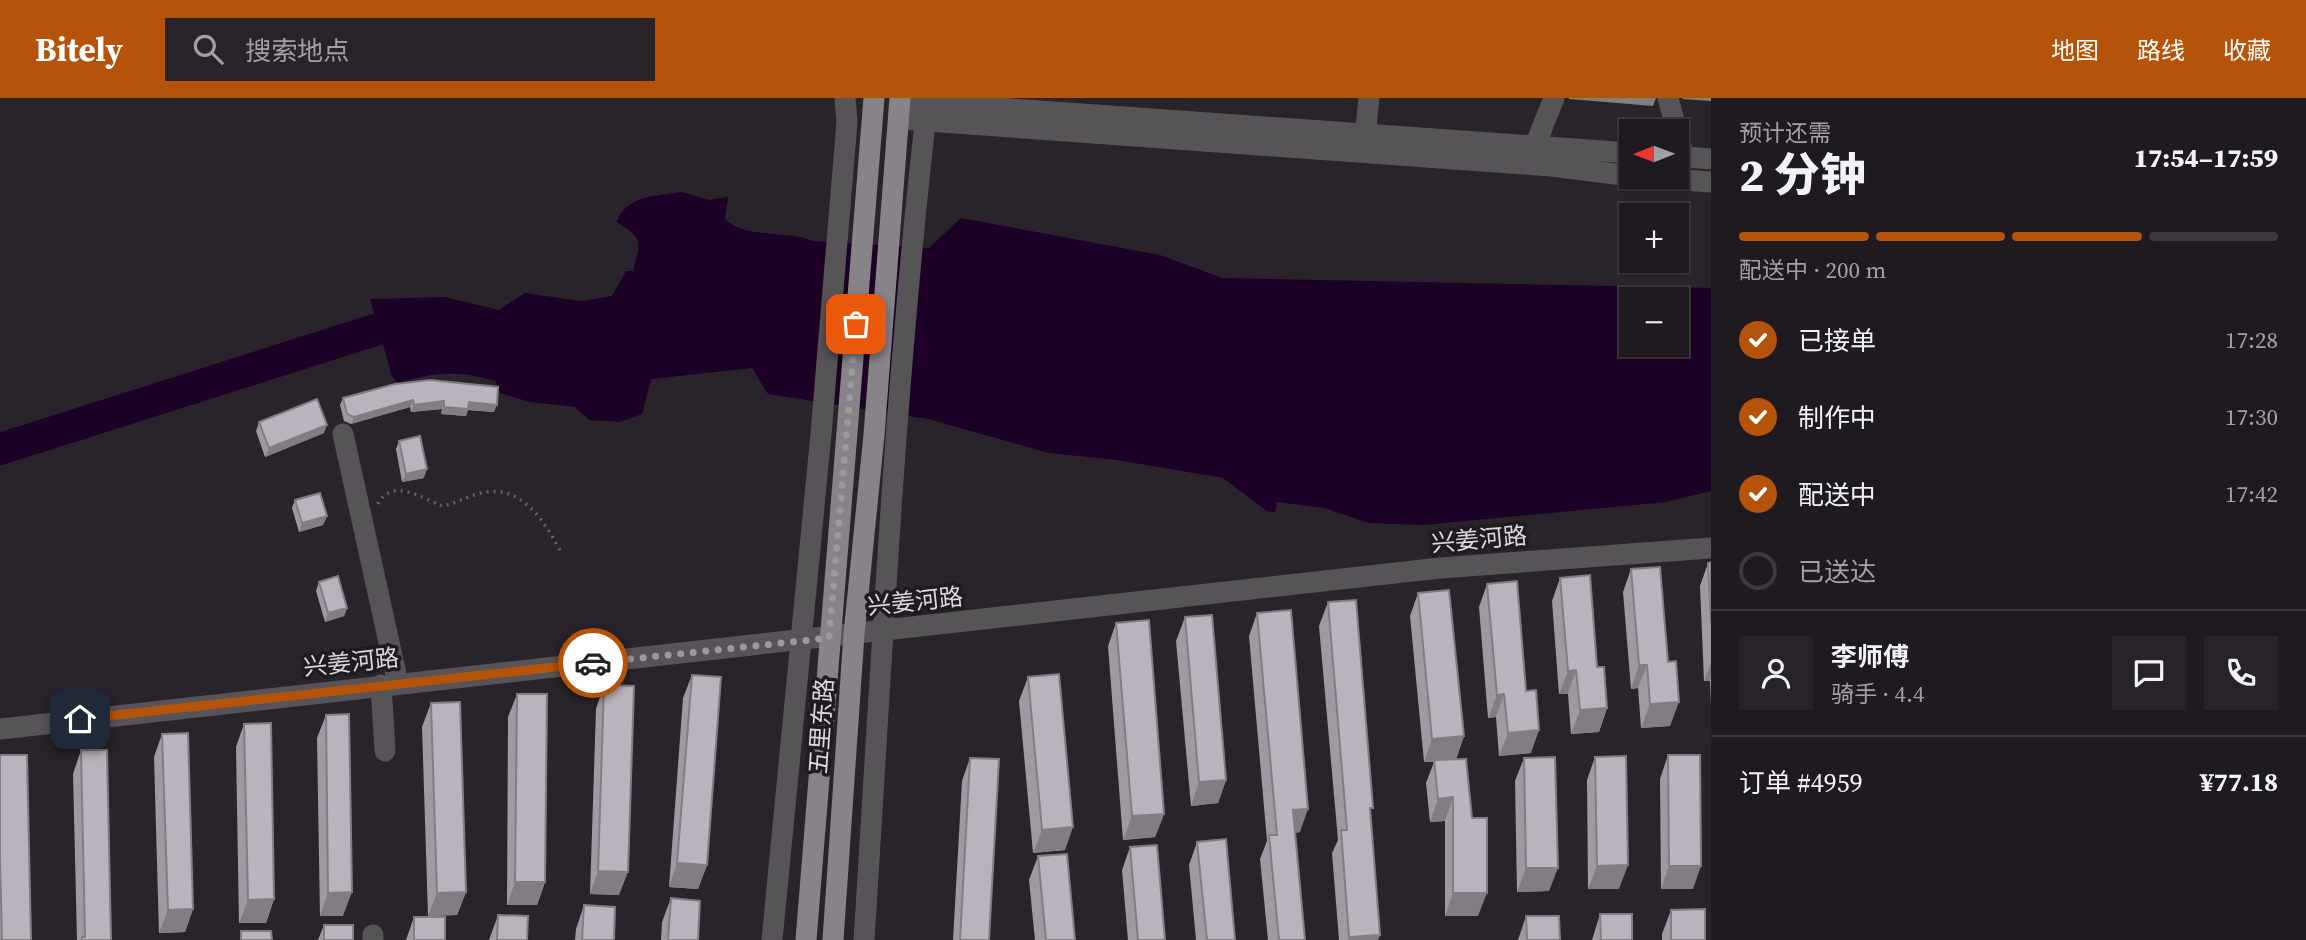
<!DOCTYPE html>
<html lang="zh">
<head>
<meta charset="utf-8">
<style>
  :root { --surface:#1f1a20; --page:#272329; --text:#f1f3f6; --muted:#a1a1a5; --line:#3c383e; --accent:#b45309 }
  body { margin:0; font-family:"Source Serif 4","Noto Sans SC",serif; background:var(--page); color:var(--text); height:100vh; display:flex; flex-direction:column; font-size:26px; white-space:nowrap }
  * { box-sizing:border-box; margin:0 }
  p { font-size:23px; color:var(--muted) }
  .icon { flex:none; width:38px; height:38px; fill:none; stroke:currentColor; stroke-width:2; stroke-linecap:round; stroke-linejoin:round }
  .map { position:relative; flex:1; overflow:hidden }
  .side { display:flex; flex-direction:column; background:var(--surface); width:595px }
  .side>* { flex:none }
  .needle { width:46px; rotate:269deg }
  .buttons { position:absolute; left:1619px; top:21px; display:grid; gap:14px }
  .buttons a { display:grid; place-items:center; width:70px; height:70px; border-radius:0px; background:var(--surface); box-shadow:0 2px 5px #0004,0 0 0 2px var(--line); font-size:35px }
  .pin { position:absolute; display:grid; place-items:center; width:60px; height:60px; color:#fff; margin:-30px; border-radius:14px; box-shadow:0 4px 10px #0006 }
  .courier { position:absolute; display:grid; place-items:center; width:70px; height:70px; margin:-35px; border:5px solid #b45309; border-radius:50%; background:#fff; color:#222; box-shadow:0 2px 9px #0007 }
  .overview em { font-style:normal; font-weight:800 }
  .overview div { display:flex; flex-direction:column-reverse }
  .overview { display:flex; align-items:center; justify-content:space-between; height:119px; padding:0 28px }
  h1 { font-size:46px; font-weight:800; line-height:52px }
  .bar { display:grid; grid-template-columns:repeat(4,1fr); gap:10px 7px; align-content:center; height:84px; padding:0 28px }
  .bar i { height:9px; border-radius:5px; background:var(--line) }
  .bar .current { background:var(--accent) }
  .bar p { grid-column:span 4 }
  .line { display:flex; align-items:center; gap:18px; padding:0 28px; border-top:2px solid var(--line) }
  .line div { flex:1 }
  .round { display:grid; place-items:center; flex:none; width:74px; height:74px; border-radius:0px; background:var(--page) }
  ol { padding:0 28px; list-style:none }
  li { display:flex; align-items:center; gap:21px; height:77px }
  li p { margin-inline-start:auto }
  li .icon { padding:7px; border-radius:50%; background:var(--accent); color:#fff; stroke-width:4 }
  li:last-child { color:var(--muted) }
  li i { width:38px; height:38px; border:4px solid var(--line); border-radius:50% }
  header { display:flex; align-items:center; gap:42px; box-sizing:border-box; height:98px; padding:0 35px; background:var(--accent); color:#fff }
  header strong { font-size:33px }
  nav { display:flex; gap:38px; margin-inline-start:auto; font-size:24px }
  .search { width:490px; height:63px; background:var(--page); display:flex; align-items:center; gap:18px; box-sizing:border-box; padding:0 24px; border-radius:0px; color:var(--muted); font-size:26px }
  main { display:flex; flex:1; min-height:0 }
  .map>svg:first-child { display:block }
  .water { fill:#1d0025; fill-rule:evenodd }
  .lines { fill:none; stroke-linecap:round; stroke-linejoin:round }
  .river { stroke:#1d0025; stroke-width:32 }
  .path { stroke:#666168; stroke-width:3.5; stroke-dasharray:2 5; stroke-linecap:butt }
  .minor { stroke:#575458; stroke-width:21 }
  .major { stroke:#888289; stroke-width:21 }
  .wall { fill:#a099a2 }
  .shaded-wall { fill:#827d84 }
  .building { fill:#bab2bc; stroke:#827d84; stroke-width:2 }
  .done { stroke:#9d989e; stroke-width:7; stroke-dasharray:0 12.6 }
  .route { stroke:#b45309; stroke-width:9 }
  .labels { text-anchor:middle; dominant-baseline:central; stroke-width:7; stroke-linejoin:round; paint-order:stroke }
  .street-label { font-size:24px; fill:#dbd7dc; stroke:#201a21 }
</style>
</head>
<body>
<header>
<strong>Bitely</strong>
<div class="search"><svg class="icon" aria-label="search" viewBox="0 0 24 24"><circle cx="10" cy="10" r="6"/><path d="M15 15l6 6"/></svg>搜索地点</div>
<nav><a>地图</a><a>路线</a><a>收藏</a></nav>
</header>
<main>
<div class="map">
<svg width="1711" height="842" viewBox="0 0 1711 842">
  <rect width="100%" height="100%" fill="#29232b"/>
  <path class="water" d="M682 94 709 102 728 99 725 121C745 141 787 132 813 143L929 150 961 120 1160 157 1222 180 1711 190V393L1666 404 1423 427 1369 425 1324 410 1277 404 1275 414 1267 413 1223 380 1117 362 1049 355 928 321 768 296 752 270 651 281 642 316 620 324 589 322 575 309 530 304 500 295 495 283C459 272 434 274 398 285L392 278 370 201 445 199 499 212 525 195 581 203 612 198 626 173H633C641 142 644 141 616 124 629 96 654 99 682 94ZM1631 201H1676V247H1631Z"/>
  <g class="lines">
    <polyline class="river" points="0,351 419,218"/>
    <path class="path" d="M378 406C392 379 422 400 442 408 455 406 465 399 478 396 521 383 545 424 562 456"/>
    <g class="minor">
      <polyline points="1668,0 1684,59"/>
      <polyline points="900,3 1631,55"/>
      <polyline points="899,21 1551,68 1631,78"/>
      <polyline points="1535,48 1554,0"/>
      <polyline points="1364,49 1369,0"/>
      <polyline points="1676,58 1711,61"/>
      <polyline points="1639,79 1711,84"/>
      <polyline points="343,336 398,585"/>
      <polyline points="381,587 385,653"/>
      <polyline points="0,631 1440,470 1711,450"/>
      <polyline points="373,837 373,842"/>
      <polyline points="772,842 821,336 847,24 845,0"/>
      <path d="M864 842C882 561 895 279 928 0"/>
    </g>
    <g class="major">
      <polyline points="806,842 874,0"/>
      <polyline points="833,842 854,536 874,337 900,0"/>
    </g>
  </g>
  <g class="wall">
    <polygon points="395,286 494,314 468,312 466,318 441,316 442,311 411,314 410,309 351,326 344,323 340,307 343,300"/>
    <polygon points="259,324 324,335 265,359 256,333"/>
    <polygon points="399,343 424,380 402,384 396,351"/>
    <polygon points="295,402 327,418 323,427 299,434 292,410"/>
    <polygon points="1711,464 1711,607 1710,583 1704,583 1700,488 1708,465"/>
    <polygon points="1631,471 1670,628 1641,630 1638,590 1631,591 1623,494"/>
    <polygon points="1560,480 1597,569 1607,610 1599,634 1571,636 1568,596 1559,596 1552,503"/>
    <polygon points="319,484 347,510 344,518 325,524 316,493"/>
    <polygon points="1487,486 1531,655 1499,658 1496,619 1488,620 1479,509"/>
    <polygon points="1418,495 1464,638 1456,661 1478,818 1445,818 1445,723 1430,724 1426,685 1434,664 1424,664 1410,518"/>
    <polygon points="1328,504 1371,717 1378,842 1339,842 1332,755 1338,742 1319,528"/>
    <polygon points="1257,515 1300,734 1295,735 1305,842 1268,842 1260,761 1267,743 1249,538"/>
    <polygon points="1185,519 1226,682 1218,705 1191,708 1176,543"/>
    <polygon points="1116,525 1164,716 1155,739 1123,742 1108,548"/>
    <polygon points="692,577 707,767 698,791 669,789 683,600"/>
    <polygon points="1028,579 1065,752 1033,755 1019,603"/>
    <polygon points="604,587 619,797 590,796 596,611"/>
    <polygon points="517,596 545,784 537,807 507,807 508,619"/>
    <polygon points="431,605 466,794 457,817 428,818 422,629"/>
    <polygon points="326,617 343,818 320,818 317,640"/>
    <polygon points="244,626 274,801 266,825 239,825 236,649"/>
    <polygon points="162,636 193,811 185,834 159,835 154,659"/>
    <polygon points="81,652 111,842 77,842 73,676"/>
    <polygon points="0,657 31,842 0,842"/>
    <polygon points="1668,657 1693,791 1661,791 1660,681"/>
    <polygon points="1595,659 1619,791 1588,791 1587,682"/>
    <polygon points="970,660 989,842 953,842 962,683"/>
    <polygon points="1524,660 1549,793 1517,794 1515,683"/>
    <polygon points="1197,744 1235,842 1196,842 1189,767"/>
    <polygon points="1130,749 1165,842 1128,842 1122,772"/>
    <polygon points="1038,758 1075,842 1035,842 1029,782"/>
    <polygon points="671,800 698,842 661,842 662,824"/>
    <polygon points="584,807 614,842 575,842 576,831"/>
    <polygon points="1671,812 1705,842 1662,842 1662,836"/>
    <polygon points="1600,816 1632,842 1592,842"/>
    <polygon points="498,817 527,842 489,842"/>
    <polygon points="1526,818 1560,842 1518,842"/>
    <polygon points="414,819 445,842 406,842"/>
    <polygon points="324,827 353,842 318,842"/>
  </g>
  <g class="shaded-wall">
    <polygon points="1569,0 1656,0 1653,8 1569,1"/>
    <polygon points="1683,0 1711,0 1711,3 1682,1"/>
    <polygon points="413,302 410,309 351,326 354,319"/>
    <polygon points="444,303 442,311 411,314 414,307"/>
    <polygon points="469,304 497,307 494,314 468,312 466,318 441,316 444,309"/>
    <polygon points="327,327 324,335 265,359 269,350"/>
    <polygon points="427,371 424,380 402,384 406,376"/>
    <polygon points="327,418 323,427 299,434 302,425"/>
    <polygon points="347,510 344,518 325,524 328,515"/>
    <polygon points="1711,564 1711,580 1710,583 1704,583"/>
    <polygon points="1639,567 1647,567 1638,590 1631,591"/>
    <polygon points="1576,572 1568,596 1559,596 1568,573"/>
    <polygon points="1504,596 1496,619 1488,620 1497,597"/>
    <polygon points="1679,604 1670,628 1641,630 1650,606"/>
    <polygon points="1607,610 1599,634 1571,636 1580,612"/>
    <polygon points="1539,632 1531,655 1499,658 1508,635"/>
    <polygon points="1464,638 1456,662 1434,662 1434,664 1424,664 1432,641"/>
    <polygon points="1226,682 1218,705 1191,708 1199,684"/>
    <polygon points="1453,699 1445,723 1430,724 1438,701"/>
    <polygon points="1308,711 1300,734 1284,736 1293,712"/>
    <polygon points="1164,716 1155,739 1123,742 1132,718"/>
    <polygon points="1073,729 1065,752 1033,755 1042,732"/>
    <polygon points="677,765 707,767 698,791 669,789"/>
    <polygon points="1628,767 1619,791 1588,791 1597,768"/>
    <polygon points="1669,768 1701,768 1693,791 1661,791"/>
    <polygon points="1526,770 1558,770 1549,793 1517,794"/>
    <polygon points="598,773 628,774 619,797 590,796"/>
    <polygon points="515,784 545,784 537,807 507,807"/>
    <polygon points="352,794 343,818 320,818 328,795"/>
    <polygon points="466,794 457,817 428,818 437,795"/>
    <polygon points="1453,795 1487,795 1478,818 1445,818"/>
    <polygon points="274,801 266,825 239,825 248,802"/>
    <polygon points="193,811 185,834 159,835 168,812"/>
    <polygon points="1380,837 1378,842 1348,842 1349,839"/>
  </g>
  <g class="building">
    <polygon points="430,282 498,289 497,307 469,304 468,311 444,309 444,303 414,307 413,302 354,319 347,316 343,300 395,286"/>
    <polygon points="317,301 327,327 269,350 259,324"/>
    <polygon points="420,338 427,371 406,376 399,343"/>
    <polygon points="320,395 327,418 302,425 295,402"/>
    <polygon points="1711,464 1711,525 1708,465"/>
    <polygon points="1660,469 1668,564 1676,563 1679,604 1650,606 1647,567 1639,567 1631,471"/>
    <polygon points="1590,477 1597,569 1604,569 1607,610 1580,612 1576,572 1568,573 1560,480"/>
    <polygon points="338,478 347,510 328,515 319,484"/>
    <polygon points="1517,483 1526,593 1536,592 1539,632 1508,635 1504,596 1497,597 1487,486"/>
    <polygon points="1449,492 1464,638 1432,641 1418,495"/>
    <polygon points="1356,502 1373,710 1370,710 1380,837 1349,839 1341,732 1347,732 1328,504"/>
    <polygon points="1291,512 1308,711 1293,712 1305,842 1279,842 1269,737 1277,737 1257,515"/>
    <polygon points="1212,517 1226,682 1199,684 1185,519"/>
    <polygon points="1149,522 1164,716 1132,718 1116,525"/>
    <polygon points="1059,576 1073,729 1042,732 1028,579"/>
    <polygon points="692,577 721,579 707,767 677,765"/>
    <polygon points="604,587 634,588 628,774 598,773"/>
    <polygon points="517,596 547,596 545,784 515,784"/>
    <polygon points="460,604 466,794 437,795 431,605"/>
    <polygon points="349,616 352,794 328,795 326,617"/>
    <polygon points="271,625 274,801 248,802 244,626"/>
    <polygon points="188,635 193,811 168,812 162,636"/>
    <polygon points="81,652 107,652 111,842 82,842 82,839 85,839"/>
    <polygon points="0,657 27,657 31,842 2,842 0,761"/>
    <polygon points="1668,657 1700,657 1701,768 1669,768"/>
    <polygon points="1626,658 1628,767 1597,768 1595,659"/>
    <polygon points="1555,659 1558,770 1526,770 1524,660"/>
    <polygon points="970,660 999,661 989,842 960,842"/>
    <polygon points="1466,661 1472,720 1487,720 1487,795 1453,795 1453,699 1438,701 1434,662"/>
    <polygon points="1226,741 1235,842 1207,842 1197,744"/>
    <polygon points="1157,747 1165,842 1138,842 1130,749"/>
    <polygon points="1067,756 1075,842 1046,842 1038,758"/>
    <polygon points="671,800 700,803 698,842 668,842"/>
    <polygon points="584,807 615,809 614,842 582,842"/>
    <polygon points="1705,811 1705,842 1671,842 1671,812"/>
    <polygon points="1600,816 1632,816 1632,842 1601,842"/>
    <polygon points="498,817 528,818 527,842 497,842"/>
    <polygon points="1526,818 1559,818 1560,842 1527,842"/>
    <rect x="414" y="819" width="31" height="23"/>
    <rect x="324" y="827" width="29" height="15"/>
    <polygon points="241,833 271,833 272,842 241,842"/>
  </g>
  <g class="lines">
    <polyline class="done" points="593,565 829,540 856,226"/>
    <polyline class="route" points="80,621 593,565"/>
  </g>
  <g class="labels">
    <g class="street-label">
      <text transform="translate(1479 441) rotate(-5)">兴姜河路</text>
      <text transform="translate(915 503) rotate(-6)">兴姜河路</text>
      <text transform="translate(351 564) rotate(-6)">兴姜河路</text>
      <text transform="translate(821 628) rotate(-86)">五里东路</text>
    </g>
  </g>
</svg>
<div class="buttons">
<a><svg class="needle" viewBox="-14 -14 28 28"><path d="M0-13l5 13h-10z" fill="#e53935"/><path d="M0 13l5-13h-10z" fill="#a1a1a5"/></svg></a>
<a>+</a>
<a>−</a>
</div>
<div class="pin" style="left:856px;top:226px;background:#ea580c"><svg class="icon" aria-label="bag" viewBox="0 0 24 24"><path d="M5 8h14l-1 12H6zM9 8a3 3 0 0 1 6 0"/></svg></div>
<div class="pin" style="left:80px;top:621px;background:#1f2937"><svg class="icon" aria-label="home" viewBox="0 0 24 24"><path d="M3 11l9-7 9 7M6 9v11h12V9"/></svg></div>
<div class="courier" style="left:593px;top:565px"><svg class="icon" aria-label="car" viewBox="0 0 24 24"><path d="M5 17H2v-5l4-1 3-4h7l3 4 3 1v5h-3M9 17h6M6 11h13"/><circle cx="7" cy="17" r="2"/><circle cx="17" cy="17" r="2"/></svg></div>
</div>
<section class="side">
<div class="overview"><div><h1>2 分钟</h1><p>预计还需</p></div><em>17:54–17:59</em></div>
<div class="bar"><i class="current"></i><i class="current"></i><i class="current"></i><i></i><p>配送中 · 200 m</p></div>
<ol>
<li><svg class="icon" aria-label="check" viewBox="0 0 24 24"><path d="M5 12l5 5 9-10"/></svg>已接单<p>17:28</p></li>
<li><svg class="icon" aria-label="check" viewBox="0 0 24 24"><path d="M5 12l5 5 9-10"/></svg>制作中<p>17:30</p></li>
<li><svg class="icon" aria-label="check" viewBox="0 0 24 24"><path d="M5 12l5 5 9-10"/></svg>配送中<p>17:42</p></li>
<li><i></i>已送达</li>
</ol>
<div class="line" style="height:126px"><a class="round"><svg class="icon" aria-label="person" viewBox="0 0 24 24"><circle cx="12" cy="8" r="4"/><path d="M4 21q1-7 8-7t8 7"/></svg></a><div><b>李师傅</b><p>骑手 · 4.4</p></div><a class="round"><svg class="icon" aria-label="chat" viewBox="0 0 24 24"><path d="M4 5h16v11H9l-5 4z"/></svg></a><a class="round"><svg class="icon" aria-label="phone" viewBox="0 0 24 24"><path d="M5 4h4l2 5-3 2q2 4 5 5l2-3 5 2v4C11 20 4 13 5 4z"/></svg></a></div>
<div class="line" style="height:91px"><div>订单 #4959</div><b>¥77.18</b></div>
</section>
</main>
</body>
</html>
